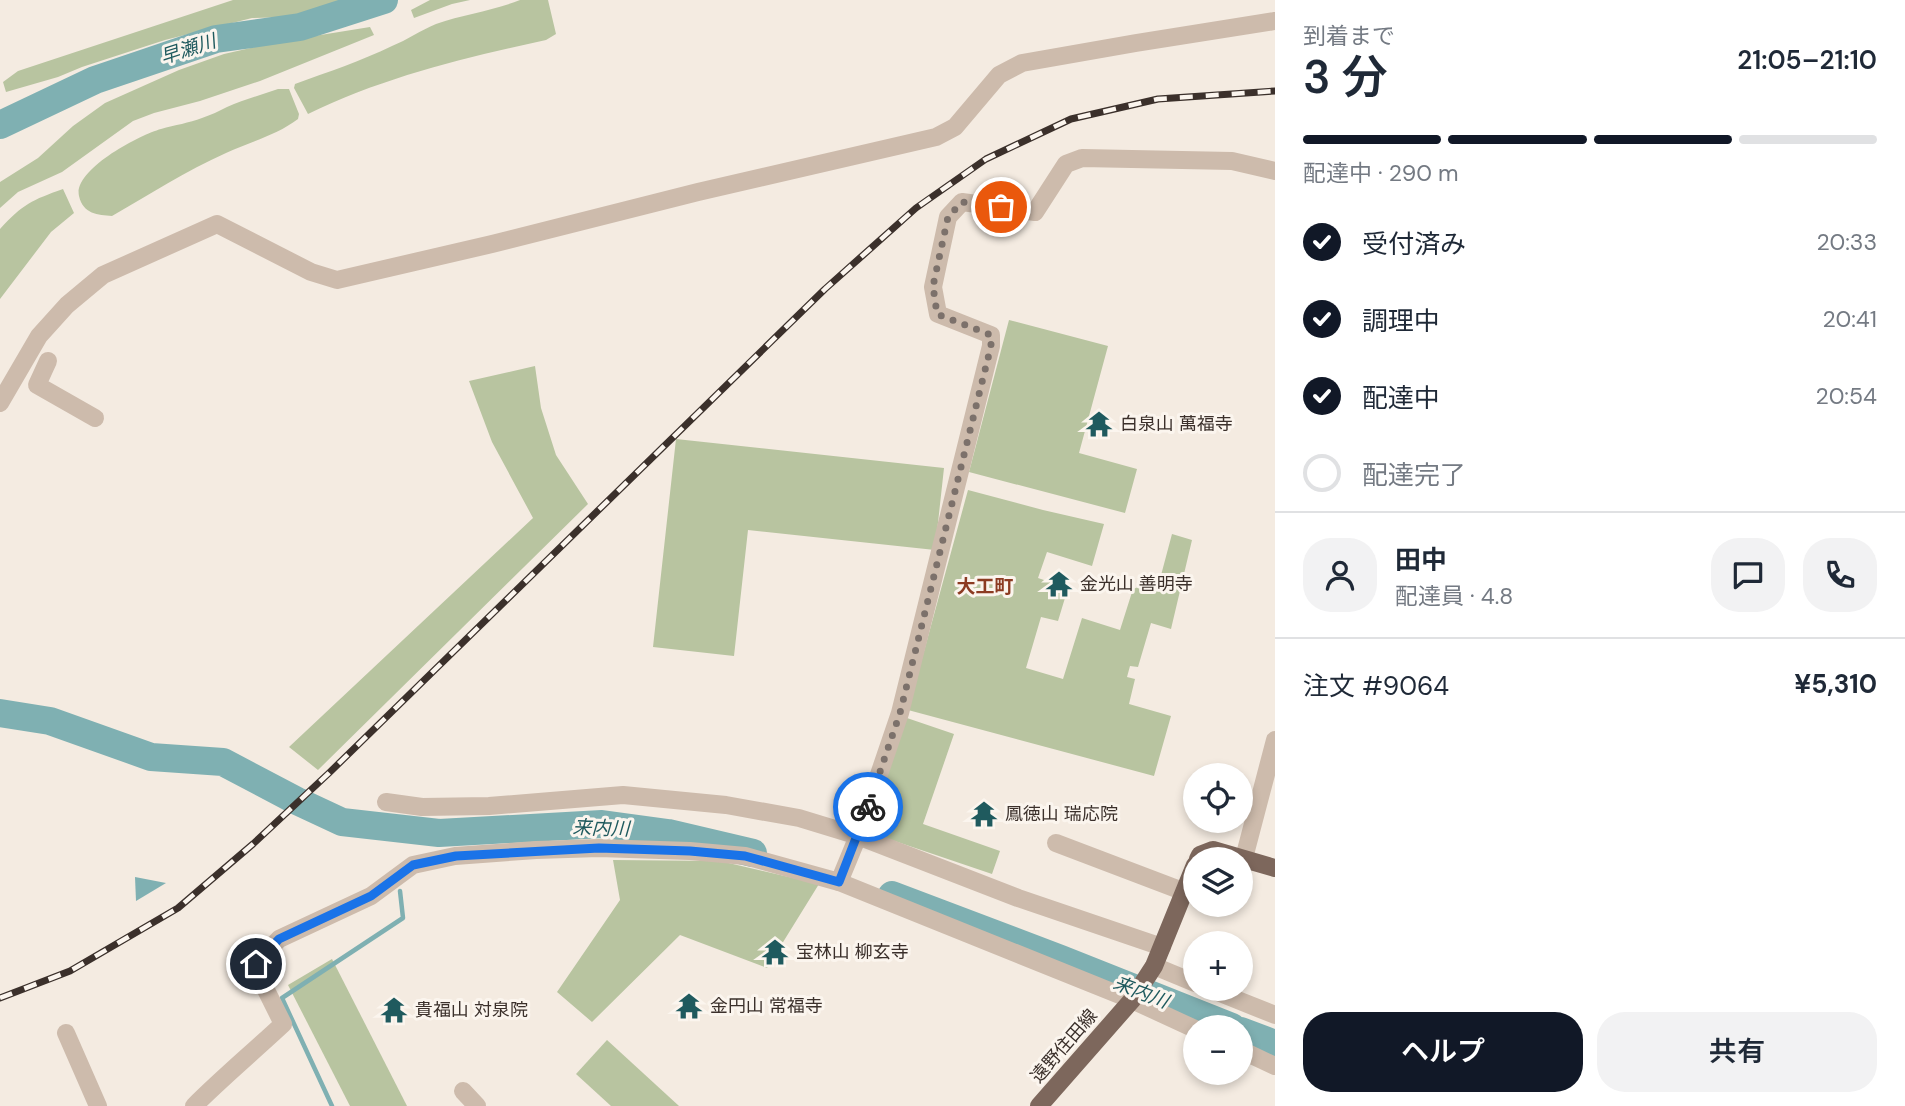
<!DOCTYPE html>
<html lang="ja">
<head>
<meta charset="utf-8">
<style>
  :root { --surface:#fff; --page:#f2f2f3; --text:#1f2937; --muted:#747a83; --line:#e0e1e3; --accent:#111827 }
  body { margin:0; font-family:"DM Sans","Noto Sans JP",sans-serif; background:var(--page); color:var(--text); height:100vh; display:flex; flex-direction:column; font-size:26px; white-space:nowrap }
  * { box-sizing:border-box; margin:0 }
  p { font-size:23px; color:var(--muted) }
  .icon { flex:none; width:38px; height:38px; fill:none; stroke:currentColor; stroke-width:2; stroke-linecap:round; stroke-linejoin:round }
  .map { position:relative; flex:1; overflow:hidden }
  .details { display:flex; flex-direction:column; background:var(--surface); width:630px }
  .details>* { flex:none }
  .fabs { position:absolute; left:1183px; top:763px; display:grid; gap:14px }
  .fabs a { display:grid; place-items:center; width:70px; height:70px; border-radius:50%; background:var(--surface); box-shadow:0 4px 10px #0003; font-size:35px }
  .pin { position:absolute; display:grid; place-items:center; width:60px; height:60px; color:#fff; margin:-30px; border:4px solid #fff; border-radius:50%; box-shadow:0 2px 7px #0007 }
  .courier { position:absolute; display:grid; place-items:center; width:70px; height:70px; margin:-35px; border:5px solid #1a73e8; border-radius:50%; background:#fff; color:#222; box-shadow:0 2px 9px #0007 }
  .head em { font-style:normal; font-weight:600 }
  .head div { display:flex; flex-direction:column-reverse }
  .head { display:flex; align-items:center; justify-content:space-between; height:119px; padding:0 28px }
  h1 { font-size:46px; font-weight:600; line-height:52px }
  .bar { display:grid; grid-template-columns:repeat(4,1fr); gap:10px 7px; align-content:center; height:84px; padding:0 28px }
  .bar i { height:9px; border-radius:5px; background:var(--line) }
  .bar .current { background:var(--accent) }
  .bar p { grid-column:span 4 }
  .line { display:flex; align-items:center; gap:18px; padding:0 28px; border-top:2px solid var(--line) }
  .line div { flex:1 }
  .round { display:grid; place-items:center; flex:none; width:74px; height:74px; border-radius:28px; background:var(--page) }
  ol { padding:0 28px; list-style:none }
  li { display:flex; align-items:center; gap:21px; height:77px }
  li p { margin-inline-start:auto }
  li .icon { padding:7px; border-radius:50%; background:var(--accent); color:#fff; stroke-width:4 }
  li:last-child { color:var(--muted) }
  li i { width:38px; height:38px; border:4px solid var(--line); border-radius:50% }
  .primary-button { display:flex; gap:14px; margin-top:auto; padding:14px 28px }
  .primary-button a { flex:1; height:80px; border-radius:28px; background:var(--accent); color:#fff; font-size:28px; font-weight:600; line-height:80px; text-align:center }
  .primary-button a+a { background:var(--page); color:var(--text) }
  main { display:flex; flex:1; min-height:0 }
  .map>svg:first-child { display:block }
  .green { fill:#b8c4a0 }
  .water { fill:#7fb0b2 }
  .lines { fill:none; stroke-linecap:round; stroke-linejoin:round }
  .stream { stroke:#7fb0b2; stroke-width:4.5 }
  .river { stroke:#7fb0b2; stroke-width:28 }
  .minor { stroke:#cdbbac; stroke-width:18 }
  .major { stroke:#7d675c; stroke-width:18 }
  .rail-casing { stroke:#3b302b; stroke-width:7 }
  .rail { stroke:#fbf5ee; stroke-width:4.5; stroke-dasharray:13; stroke-linecap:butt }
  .done { stroke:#7c716b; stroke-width:7; stroke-dasharray:0 12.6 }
  .route { stroke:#1a73e8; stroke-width:9 }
  .labels { text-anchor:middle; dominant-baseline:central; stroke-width:6; stroke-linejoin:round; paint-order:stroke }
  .poi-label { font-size:18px; fill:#3b302b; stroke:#fbf5ee; text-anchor:start }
  .street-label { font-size:18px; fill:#3b302b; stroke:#fbf5ee }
  .water-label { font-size:19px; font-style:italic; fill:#1f5a5e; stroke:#fbf5ee }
  .neighbourhood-label { font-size:19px; font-weight:bold; fill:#8c3b22; stroke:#fbf5ee }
</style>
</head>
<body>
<main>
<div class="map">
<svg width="1275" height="1106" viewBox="0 0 1275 1106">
  <rect width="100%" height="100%" fill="#f4ebe1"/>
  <g class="green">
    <polygon points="233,0 339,0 336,3 287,17 252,18 165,40 82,67 58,77 6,92 3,82 18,71"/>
    <polygon points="430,0 470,0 452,4 414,18 411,10"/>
    <path d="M520 0H548L556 34 546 40C464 58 384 77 308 114L294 88 295 84C328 72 361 61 392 46 407 40 421 30 436 24 464 14 493 11 520 0Z"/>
    <polygon points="370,27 374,35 260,81 200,101 154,113 133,121 62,172 18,192 0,208 0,182 38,158 73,126 105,103 179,70 224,54 277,42"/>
    <path d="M278 89H289L299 114 298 119C277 135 250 142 226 153 186 171 150 194 112 216 98 215 83 214 79 196 73 170 139 135 161 129 175 125 189 123 202 118 211 115 219 111 227 107 243 100 261 95 278 89Z"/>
    <path d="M63 189 74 213 51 232 0 299V229C23 204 32 200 63 189Z"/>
    <polygon points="1009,320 1108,346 1079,453 1137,469 1125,513 969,472"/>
    <polygon points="535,366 541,408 556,455 588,504 318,770 289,747 533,518 492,442 469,381"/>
    <polygon points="676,439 944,468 935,550 748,530 734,656 653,647"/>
    <polygon points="968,490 1043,510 1104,524 1092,566 1047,552 1038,578 1068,588 1058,621 1041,617 1026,668 1063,679 1082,618 1120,630 1133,589 1160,579 1172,534 1192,540 1171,629 1151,623 1138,667 1130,666 1127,677 1135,679 1129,704 1171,716 1154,776 908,710"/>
    <polygon points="904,717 954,734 923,824 1000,851 992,874 865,831"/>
    <polygon points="613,860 720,861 819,884 767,968 680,935 592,1022 557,992 620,900"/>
    <polygon points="332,959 407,1106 350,1106 288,985"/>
    <polygon points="607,1040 679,1106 611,1106 576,1074"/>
  </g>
  <polygon class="water" points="135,877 166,883 136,901"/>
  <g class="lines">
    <polyline class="stream" points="332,1106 282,998 403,918 400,891"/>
    <g class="river">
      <polyline points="0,125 95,80 216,39 300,27 384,0"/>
      <polyline points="0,713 50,721 151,757 223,762 297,801 342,822 439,833 602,824 668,833 753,853"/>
      <polyline points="892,895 1061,959 1232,1027"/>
      <polyline points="1241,1031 1275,1044"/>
    </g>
    <g class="minor">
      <polyline points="48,361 37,385 95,418"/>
      <polyline points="0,403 39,336 67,305 103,275 217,224 311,272 337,280 492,244 698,192 936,137 955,127 999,75 1022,63 1136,43 1275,21"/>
      <polyline points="386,802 422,807 489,806 623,795 726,805 799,818 858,836 1018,898 1162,947"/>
      <polyline points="1056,843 1185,892"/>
      <polyline points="1244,858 1275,740"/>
      <polyline points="839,882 858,836 900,713 991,346 991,335 938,314 933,287 948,217 962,202 1035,212 1066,164 1082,158 1232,161 1275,171"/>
      <polyline points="1154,966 1195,983"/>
      <polyline points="1210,989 1275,1015"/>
      <polyline points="66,1033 98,1106"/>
      <polyline points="1241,1050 1275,1066"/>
      <polyline points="463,1091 477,1106"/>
      <path d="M194 1106C223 1077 253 1052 283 1024L261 980 256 964 279 939 371 896 413 865 455 856 536 850 599 848 690 851 745 856 839 882 1132 1000 1195 1029"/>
    </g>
    <g class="major">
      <polyline points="1198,859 1200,855 1213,850 1275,868"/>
      <polyline points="1039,1106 1132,1000 1154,966 1195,865"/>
    </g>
    <g class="rail-casing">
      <polyline id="rail" points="0,998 70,971 178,908 253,844 329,773 825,289 916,208 986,159 1071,119 1158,99 1275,91"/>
    </g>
    <use href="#rail" class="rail"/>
  </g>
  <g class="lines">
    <polyline class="done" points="868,807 900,713 991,346 991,335 937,314 933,286 948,217 962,202 1001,207"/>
    <polyline class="route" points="256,964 279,939 371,896 413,865 456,856 599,848 690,851 745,856 839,882 868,807"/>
  </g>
  <defs>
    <g id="temple-bare" transform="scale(2.1)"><path d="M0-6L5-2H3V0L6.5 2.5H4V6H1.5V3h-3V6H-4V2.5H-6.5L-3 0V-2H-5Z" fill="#1f5a5e" stroke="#fbf5ee" stroke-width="2.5" paint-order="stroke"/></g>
  </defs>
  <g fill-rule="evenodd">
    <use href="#temple-bare" x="1099" y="424"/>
    <use href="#temple-bare" x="1059" y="584"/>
    <use href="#temple-bare" x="984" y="814"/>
    <use href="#temple-bare" x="775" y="952"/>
    <use href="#temple-bare" x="689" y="1006"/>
    <use href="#temple-bare" x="394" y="1010"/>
  </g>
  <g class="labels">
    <g class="poi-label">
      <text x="1120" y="424">白泉山 萬福寺</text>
      <text x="1080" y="584">金光山 善明寺</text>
      <text x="1005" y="814">鳳徳山 瑞応院</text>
      <text x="796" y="952">宝林山 柳玄寺</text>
      <text x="710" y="1006">金円山 常福寺</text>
      <text x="415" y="1010">貴福山 対泉院</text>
    </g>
    <g class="street-label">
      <text transform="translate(1064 1046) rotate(-49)">遠野住田線</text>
    </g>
    <g class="water-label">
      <text transform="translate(188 49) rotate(-18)">早瀬川</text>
      <text transform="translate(601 828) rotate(2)">来内川</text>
      <text transform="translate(1141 992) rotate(21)">来内川</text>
    </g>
    <g class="neighbourhood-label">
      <text x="985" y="586">大工町</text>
    </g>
  </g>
</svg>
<div class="fabs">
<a><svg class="icon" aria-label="locate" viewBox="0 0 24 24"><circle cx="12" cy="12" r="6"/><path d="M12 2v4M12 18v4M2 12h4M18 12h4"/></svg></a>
<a><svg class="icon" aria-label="layers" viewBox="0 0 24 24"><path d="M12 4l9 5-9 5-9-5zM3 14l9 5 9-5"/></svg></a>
<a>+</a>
<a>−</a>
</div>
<div class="pin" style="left:1001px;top:207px;background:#ea580c"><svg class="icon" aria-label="bag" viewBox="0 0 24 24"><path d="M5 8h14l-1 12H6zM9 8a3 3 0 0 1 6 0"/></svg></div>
<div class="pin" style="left:256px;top:964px;background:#1f2937"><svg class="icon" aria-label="home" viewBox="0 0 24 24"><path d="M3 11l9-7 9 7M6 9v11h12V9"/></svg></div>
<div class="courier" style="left:868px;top:807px"><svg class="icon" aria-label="bike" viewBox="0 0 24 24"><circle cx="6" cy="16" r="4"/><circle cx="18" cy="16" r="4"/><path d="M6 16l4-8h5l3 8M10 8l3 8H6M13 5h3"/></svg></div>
</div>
<section class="details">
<div class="head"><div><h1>3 分</h1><p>到着まで</p></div><em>21:05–21:10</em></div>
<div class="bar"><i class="current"></i><i class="current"></i><i class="current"></i><i></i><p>配達中 · 290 m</p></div>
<ol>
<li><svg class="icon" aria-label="check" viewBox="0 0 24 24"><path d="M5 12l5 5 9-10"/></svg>受付済み<p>20:33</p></li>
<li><svg class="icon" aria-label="check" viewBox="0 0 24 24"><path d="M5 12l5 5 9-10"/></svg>調理中<p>20:41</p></li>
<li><svg class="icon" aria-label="check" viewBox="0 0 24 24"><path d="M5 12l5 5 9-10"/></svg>配達中<p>20:54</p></li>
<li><i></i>配達完了</li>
</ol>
<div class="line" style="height:126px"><a class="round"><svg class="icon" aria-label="person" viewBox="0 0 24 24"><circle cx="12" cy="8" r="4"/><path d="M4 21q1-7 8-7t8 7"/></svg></a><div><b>田中</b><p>配達員 · 4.8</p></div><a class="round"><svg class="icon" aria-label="chat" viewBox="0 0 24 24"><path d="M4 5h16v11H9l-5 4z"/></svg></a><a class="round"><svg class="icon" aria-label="phone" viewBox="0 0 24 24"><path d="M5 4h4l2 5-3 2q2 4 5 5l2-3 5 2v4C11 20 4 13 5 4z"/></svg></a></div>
<div class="line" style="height:91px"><div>注文 #9064</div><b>¥5,310</b></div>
<div class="primary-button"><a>ヘルプ</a><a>共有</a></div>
</section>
</main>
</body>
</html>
